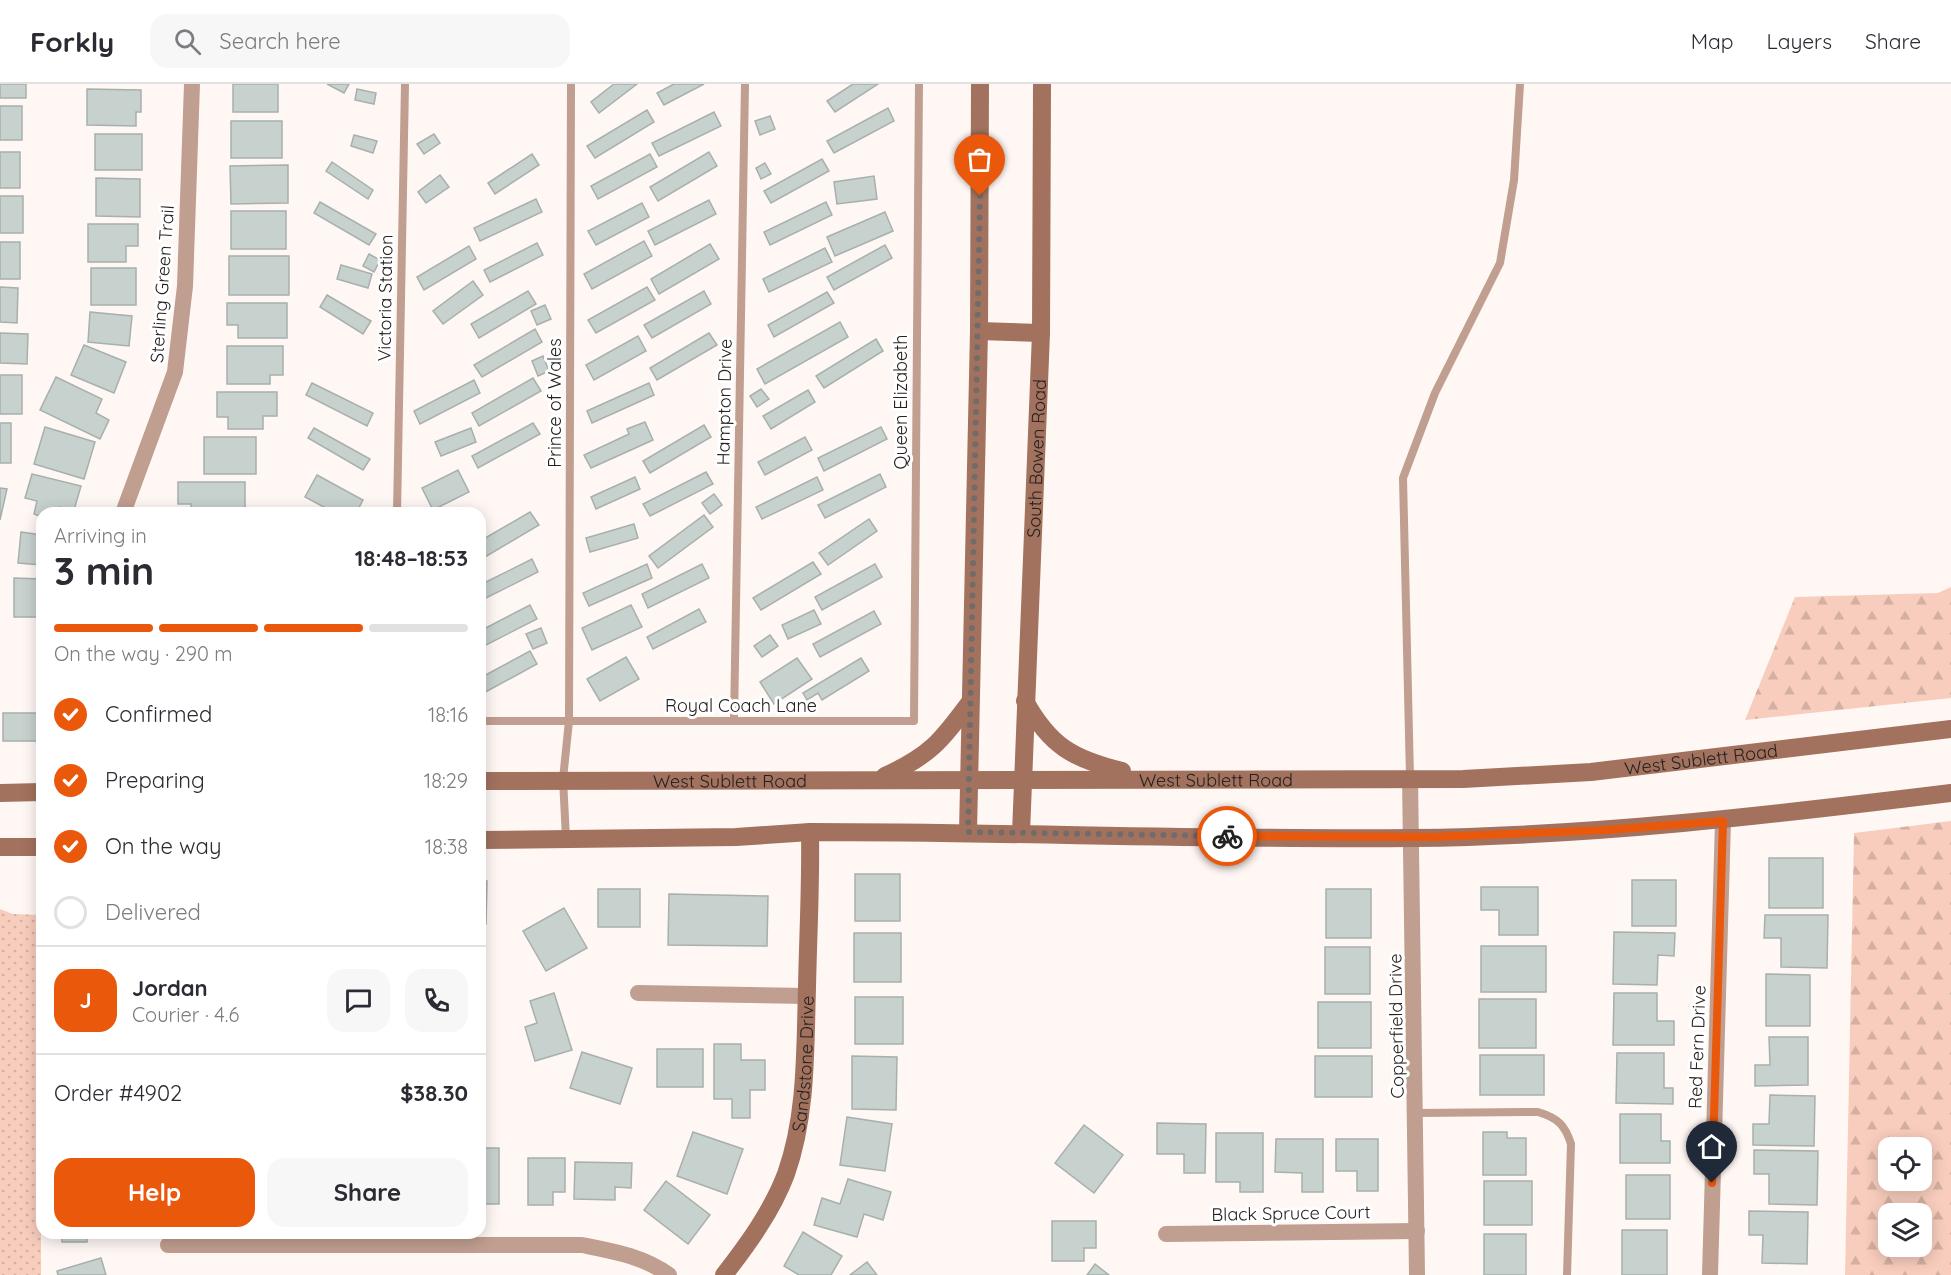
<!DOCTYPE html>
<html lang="en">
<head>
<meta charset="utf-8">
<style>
  :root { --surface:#fff; --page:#f7f7f7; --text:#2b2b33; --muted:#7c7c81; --line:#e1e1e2; --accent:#ea580c }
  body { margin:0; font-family:Quicksand,sans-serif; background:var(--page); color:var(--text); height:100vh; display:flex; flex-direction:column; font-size:22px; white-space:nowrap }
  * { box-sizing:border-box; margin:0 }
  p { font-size:20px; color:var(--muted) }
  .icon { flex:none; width:33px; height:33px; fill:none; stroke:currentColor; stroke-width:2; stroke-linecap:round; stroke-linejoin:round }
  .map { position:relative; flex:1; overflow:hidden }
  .details { position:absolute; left:36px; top:423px; width:450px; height:732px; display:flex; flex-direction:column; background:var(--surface); border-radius:18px; box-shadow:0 3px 15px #0003 }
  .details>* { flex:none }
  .tools { position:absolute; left:1878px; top:1053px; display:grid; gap:12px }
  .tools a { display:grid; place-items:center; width:54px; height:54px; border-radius:12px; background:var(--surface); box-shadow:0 3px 15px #0003; font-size:30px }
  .pin { position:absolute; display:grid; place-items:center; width:51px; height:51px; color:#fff; margin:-62px -26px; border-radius:50% 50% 50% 0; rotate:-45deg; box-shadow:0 0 6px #0007 }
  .pin .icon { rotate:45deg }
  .courier { position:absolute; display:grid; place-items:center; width:60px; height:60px; margin:-30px; border:4px solid #ea580c; border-radius:50%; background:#fff; color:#222; box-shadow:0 2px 8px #0007 }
  .headline em { font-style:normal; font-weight:700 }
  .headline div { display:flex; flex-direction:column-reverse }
  .headline { display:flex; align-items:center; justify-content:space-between; height:102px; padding:0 18px }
  h1 { font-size:39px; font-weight:700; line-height:45px }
  .bar { display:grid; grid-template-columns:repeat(4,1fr); gap:9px 6px; align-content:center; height:72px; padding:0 18px }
  .bar i { height:8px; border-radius:4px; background:var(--line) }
  .bar .on { background:var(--accent) }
  .bar p { grid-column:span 4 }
  .line { display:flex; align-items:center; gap:15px; padding:0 18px; border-top:2px solid var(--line) }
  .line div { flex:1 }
  .round { display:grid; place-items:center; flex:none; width:63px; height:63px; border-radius:18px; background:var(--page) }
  ol { padding:0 18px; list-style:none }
  li { display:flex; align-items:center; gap:18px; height:66px }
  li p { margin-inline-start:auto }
  li .icon { padding:6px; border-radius:50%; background:var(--accent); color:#fff; stroke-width:4 }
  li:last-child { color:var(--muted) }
  li i { width:33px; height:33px; border:3px solid var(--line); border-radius:50% }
  .primary-button { display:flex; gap:12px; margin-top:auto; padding:12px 18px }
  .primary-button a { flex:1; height:69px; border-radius:18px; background:var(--accent); color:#fff; font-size:24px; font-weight:700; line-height:69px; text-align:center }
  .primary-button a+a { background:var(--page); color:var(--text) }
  header { display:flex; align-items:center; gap:36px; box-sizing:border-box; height:84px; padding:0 30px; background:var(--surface); border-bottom:2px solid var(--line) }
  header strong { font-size:28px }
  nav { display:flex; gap:33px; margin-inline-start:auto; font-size:21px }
  .search { width:420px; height:54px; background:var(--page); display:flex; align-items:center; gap:15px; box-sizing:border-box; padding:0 21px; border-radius:18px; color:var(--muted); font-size:22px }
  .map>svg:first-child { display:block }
  .forest { fill:url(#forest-firs); fill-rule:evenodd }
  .park { fill:url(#park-dots) }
  .building { fill:#c7d1cd; stroke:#a7b0ad; stroke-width:1.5 }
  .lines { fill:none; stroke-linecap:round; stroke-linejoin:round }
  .lane { stroke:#c09e90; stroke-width:8 }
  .street { stroke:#c09e90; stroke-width:16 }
  .secondary { stroke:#a2725e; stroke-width:18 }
  .done { stroke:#716c6a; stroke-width:6; stroke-dasharray:0 10.8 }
  .route { stroke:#ea580c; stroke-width:8 }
  .labels { text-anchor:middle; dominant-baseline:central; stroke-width:6; stroke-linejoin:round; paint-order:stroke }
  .street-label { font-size:18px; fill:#252120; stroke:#fff }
</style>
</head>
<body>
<header>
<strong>Forkly</strong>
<div class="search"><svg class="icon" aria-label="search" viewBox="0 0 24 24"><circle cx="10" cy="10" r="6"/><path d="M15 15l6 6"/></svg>Search here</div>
<nav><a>Map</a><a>Layers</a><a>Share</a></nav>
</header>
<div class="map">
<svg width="1951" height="1191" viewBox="0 0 1951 1191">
  <defs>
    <pattern id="forest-firs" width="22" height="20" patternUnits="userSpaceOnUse" patternTransform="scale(1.5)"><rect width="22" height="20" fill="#f8cdbd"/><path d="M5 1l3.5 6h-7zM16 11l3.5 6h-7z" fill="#d4b0a2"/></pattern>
    <pattern id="park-dots" width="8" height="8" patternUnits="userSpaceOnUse" patternTransform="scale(1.5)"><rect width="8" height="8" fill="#f8cdbd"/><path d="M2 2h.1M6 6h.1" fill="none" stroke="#d4b0a2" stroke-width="1.8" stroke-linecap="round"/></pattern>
  </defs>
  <rect width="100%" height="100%" fill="#fff7f4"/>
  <g class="forest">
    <polygon points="1951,503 1951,614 1745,636 1795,513 1938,509"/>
    <path d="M1951 737V1191H1845L1854 749ZM1888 1064H1922V1096H1888ZM1888 1130H1922V1162H1888Z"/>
  </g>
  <polygon class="park" points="0,825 13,830 41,831 41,1191 0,1191"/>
  <g class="building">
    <rect x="0" y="0" width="26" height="14"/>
    <rect x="233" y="0" width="45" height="28"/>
    <polygon points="327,0 349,0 344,9"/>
    <polygon points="614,0 637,0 599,29 591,18"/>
    <polygon points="674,0 704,0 664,21 657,9"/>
    <polygon points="853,0 878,0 835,28 827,17"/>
    <polygon points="87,5 141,6 141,28 136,28 136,42 87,41"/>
    <polygon points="357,5 376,9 374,20 355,16"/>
    <rect x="0" y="22" width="22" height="34"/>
    <polygon points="888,24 894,37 834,69 827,57"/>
    <polygon points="647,26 654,38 595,74 587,62"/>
    <polygon points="714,28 721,42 659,72 652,59"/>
    <polygon points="770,32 775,45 760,51 755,37"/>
    <rect x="231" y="37" width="51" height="37"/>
    <rect x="95" y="50" width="47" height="36"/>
    <polygon points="434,50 440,59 424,70 417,60"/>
    <polygon points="354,51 377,57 373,69 351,62"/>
    <rect x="0" y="68" width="20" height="36"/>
    <polygon points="709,68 717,82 658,117 650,103"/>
    <polygon points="532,70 539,81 495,110 488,99"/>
    <polygon points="650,70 657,83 598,115 591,102"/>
    <polygon points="822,75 829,87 771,119 764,107"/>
    <polygon points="332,78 373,106 368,115 326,87"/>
    <polygon points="765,79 771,90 761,95 756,84"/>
    <polygon points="288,81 288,119 231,120 230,82"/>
    <polygon points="440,91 449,103 426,119 418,108"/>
    <polygon points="874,92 877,115 837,120 834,98"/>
    <polygon points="96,94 140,95 140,133 96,132"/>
    <rect x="0" y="112" width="23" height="37"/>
    <polygon points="536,115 542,128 480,157 474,144"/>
    <polygon points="709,116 716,130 655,161 648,147"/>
    <polygon points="320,118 376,150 369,161 314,129"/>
    <polygon points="826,118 832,131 770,161 764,148"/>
    <polygon points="642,119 649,133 596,161 588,147"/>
    <rect x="231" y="127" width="55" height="38"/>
    <polygon points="885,128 893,147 835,172 827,153"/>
    <polygon points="88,140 138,140 138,162 126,162 126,178 88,178"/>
    <polygon points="644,157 652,172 592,205 584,190"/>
    <rect x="0" y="158" width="20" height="37"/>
    <polygon points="537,159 543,171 490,198 484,186"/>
    <polygon points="710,160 719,175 659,210 651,195"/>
    <polygon points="885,161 892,174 834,206 827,193"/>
    <polygon points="469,162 476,175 424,206 417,193"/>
    <polygon points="825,164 832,178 769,208 763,195"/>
    <polygon points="369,170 380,176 374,188 363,182"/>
    <rect x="229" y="172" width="60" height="39"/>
    <polygon points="341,181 372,190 368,204 337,195"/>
    <rect x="91" y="184" width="45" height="37"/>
    <polygon points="473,197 483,211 443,240 433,227"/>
    <polygon points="0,203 18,204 17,239 0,238"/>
    <polygon points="647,203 655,216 596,249 588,236"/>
    <polygon points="528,207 536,220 479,254 471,240"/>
    <polygon points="704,207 711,220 652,254 644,241"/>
    <polygon points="827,208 834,219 774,253 768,241"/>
    <polygon points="327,211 371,237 363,250 320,223"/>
    <polygon points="227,219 287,219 287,254 238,254 238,241 227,241"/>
    <polygon points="545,221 551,235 537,241 531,227"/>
    <polygon points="90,228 132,232 129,262 88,258"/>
    <polygon points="840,238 848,253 765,300 757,285"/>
    <polygon points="535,245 542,258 482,293 474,281"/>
    <polygon points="0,249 28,250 27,280 0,279"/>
    <polygon points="709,249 717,261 657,296 650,284"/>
    <polygon points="638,252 646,267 594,296 586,281"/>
    <polygon points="876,255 883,267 824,304 816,292"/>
    <polygon points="84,261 126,278 114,309 71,291"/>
    <polygon points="227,262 283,262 283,291 270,291 270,300 227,300"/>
    <polygon points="543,272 549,287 538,292 532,277"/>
    <rect x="0" y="291" width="22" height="39"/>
    <polygon points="56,293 102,315 96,329 109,336 100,355 40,326"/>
    <polygon points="533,294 541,307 479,342 472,329"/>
    <polygon points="474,296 480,309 420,340 414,327"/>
    <polygon points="312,299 373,329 367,342 306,311"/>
    <polygon points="649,299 654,311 592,339 587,327"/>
    <polygon points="761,305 769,315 757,323 750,312"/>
    <polygon points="808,306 815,318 771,345 763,332"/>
    <polygon points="217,308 277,308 277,332 263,332 263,345 228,345 228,333 217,333"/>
    <polygon points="645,338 653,356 591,384 584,371 629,350 627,345"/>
    <rect x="0" y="339" width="11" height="40"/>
    <polygon points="533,339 540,350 478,384 472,372"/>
    <polygon points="704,341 711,353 650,389 643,377"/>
    <polygon points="45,343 95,358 84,395 34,380"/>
    <polygon points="881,343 887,355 824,387 818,374"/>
    <polygon points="314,344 370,375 363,386 308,354"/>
    <polygon points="471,344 476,358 441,372 435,358"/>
    <rect x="204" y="353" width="52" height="37"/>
    <polygon points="805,353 812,366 765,391 758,378"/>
    <polygon points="458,386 469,408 433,426 422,404"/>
    <polygon points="706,388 713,400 650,432 643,420"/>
    <polygon points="32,390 81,402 74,426 60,423 58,429 42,429 42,433 34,430 37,417 25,414"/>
    <polygon points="880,390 886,403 825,434 818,421"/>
    <polygon points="317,391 363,416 356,429 335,429 305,413"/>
    <polygon points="635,393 640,405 596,425 591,413"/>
    <polygon points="817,393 823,406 762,435 756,423"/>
    <polygon points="178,398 245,398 245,429 191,429 191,420 178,420"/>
    <polygon points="0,404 7,405 0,436"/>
    <polygon points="714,410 722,421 710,430 702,419"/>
    <polygon points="530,428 539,441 480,476 480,457"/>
    <polygon points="704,431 713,443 658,484 649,472"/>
    <polygon points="869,435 877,447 828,481 819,469"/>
    <polygon points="634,440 638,454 590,468 586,454"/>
    <polygon points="21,448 42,451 42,481 18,479"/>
    <polygon points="532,475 538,488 484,515 480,501"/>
    <polygon points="813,478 821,490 761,526 753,514"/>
    <polygon points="647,480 652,494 589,522 583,509"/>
    <polygon points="702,480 709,494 648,524 642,510"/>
    <polygon points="875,480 882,493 822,526 815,513"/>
    <polygon points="14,494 42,495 42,533 14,533"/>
    <polygon points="530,521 537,535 480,564 480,547"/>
    <polygon points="631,521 642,543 592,566 582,544"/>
    <polygon points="699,525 706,538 653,565 647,553"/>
    <polygon points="814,526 821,540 788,555 782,541"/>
    <polygon points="874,527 881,540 820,573 813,560"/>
    <polygon points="541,544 547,559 533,565 526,550"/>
    <polygon points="770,551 778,562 762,573 754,562"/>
    <polygon points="530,567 537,580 480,611 480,594"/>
    <polygon points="626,573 639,595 600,617 587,595"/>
    <polygon points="797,574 812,595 774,620 760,598"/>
    <polygon points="861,574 869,587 822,616 818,609 807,616 803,609"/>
    <rect x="3" y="629" width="39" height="28"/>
    <rect x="1769" y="774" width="54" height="50"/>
    <rect x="855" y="790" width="45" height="47"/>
    <rect x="1632" y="796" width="44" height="46"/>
    <polygon points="480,797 487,797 486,840 480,840"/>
    <polygon points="1481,803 1538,803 1538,851 1499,851 1499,826 1481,826"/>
    <rect x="598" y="805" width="42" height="38"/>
    <rect x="1326" y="805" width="45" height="49"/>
    <polygon points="669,810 768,812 767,862 668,861"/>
    <polygon points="564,824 587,864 546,887 523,847"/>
    <polygon points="1765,831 1828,831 1827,884 1781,883 1781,854 1764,854"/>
    <polygon points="1614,848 1675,849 1674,872 1658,871 1657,901 1613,900"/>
    <rect x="854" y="849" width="47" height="49"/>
    <rect x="1481" y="862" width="65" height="46"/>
    <rect x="1325" y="863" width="45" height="47"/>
    <polygon points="1766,890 1810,891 1810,942 1766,942"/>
    <polygon points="554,909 572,966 535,977 525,943 537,939 530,917"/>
    <polygon points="1614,909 1657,909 1657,937 1674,937 1674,961 1613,961"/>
    <rect x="855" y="913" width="48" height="47"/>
    <rect x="1479" y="915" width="57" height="49"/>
    <rect x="1318" y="918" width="53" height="46"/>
    <polygon points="1769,953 1808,953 1808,1001 1755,1002 1755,981 1770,981"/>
    <polygon points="714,960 741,960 741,976 765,976 765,1006 750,1006 750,1034 732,1034 732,1015 714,1015"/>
    <rect x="657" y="965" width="46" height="38"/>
    <polygon points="582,968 632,984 620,1020 570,1004"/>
    <polygon points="1617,969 1664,969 1664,1004 1673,1004 1673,1020 1616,1019"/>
    <rect x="1480" y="971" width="64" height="40"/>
    <polygon points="852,972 897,973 896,1026 852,1025"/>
    <rect x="1315" y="972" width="57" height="41"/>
    <polygon points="1770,1011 1815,1012 1814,1062 1753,1061 1753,1040 1769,1040"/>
    <polygon points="1620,1030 1661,1030 1661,1057 1670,1057 1670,1079 1620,1079"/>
    <polygon points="847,1033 892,1040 885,1087 840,1081"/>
    <polygon points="1157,1039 1206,1040 1205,1089 1184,1089 1184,1070 1157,1070"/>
    <polygon points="1084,1041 1123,1071 1094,1109 1055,1079"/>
    <polygon points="693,1048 743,1065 727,1110 677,1092"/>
    <polygon points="1483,1048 1507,1048 1507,1054 1526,1054 1526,1091 1483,1091"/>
    <polygon points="1216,1049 1263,1049 1263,1108 1240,1108 1240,1098 1216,1098"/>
    <polygon points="1276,1055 1323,1055 1323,1108 1302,1108 1302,1089 1275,1088"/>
    <polygon points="1336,1055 1378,1055 1378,1107 1357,1107 1357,1087 1336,1087"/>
    <rect x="480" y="1064" width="19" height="56"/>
    <polygon points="1754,1066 1818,1067 1817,1121 1769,1120 1769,1090 1754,1090"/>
    <polygon points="528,1074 565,1074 565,1108 553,1108 553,1121 528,1121"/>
    <polygon points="575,1078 632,1079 631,1104 615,1103 615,1116 574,1115"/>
    <rect x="1626" y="1091" width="44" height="44"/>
    <polygon points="848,1095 891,1108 883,1136 864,1130 857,1153 814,1141 822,1114 840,1120"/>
    <polygon points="666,1097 710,1131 688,1160 644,1126"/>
    <rect x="1484" y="1097" width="48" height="44"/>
    <polygon points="1749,1127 1808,1128 1807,1180 1762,1179 1763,1151 1749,1151"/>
    <polygon points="1052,1137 1096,1137 1096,1164 1084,1164 1084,1177 1052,1177"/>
    <rect x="1622" y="1146" width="45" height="45"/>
    <polygon points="803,1148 842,1172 831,1191 799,1191 784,1182"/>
    <rect x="62" y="1149" width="25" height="9"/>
    <rect x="1484" y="1150" width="42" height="41"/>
    <polygon points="101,1174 106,1191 58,1191 57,1187"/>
    <polygon points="867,1178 877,1191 850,1191"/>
    <polygon points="1095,1180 1109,1191 1087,1191"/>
  </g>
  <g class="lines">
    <g class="lane">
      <polyline points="397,429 405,0"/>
      <polyline points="480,637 914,637 919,0"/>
      <polyline points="734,637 745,0"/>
      <polyline points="1410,693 1403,394 1435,309 1500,179 1514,96 1520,0"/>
      <polyline points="566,754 563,695 569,637 571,0"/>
      <path d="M1417 1029 1538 1028C1558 1034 1565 1041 1571 1060L1567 1191"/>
    </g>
    <g class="street">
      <polyline points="123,429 175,288 185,202 192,0"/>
      <polyline points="1410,693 1417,1191"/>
      <polyline points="638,909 807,912"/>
      <polyline points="1166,1150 1417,1147"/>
      <path d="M168 1161H582C612 1167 643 1172 669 1191"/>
      <polyline points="1710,1191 1723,737"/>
    </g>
    <g class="secondary">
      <polyline points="979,247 1041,249"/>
      <path d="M1025 617C1050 662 1073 675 1122 687"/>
      <path d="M885 692C931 671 941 657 970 618"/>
      <path id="s1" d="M480 697 1463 695 1591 688 1951 645"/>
      <polyline points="0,709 42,708"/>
      <polyline points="968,748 979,247 980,0"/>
      <path id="s2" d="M1021 749 1041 249 1042 0"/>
      <path d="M480 756 736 753 810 748C1011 748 1212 756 1413 754 1594 752 1772 731 1951 709"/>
      <polyline points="0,763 42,763"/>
      <path id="s3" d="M724 1191C748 1160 772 1127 786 1090 807 1031 805 966 807 904 808 852 811 800 810 748"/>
    </g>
  </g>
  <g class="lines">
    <polyline class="done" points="980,112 968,748 1227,752"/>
    <polyline class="route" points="1227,752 1433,753 1606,746 1723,737 1712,1099"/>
  </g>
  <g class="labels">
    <g class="street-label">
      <text transform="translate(162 200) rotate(-86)">Sterling Green Trail</text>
      <text transform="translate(385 214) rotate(-89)">Victoria Station</text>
      <text transform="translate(724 318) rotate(-89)">Hampton Drive</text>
      <text transform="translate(900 318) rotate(-90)">Queen Elizabeth</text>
      <text transform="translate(554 319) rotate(-90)">Prince of Wales</text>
      <text stroke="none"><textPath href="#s2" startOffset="375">South Bowen Road</textPath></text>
      <text x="741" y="621">Royal Coach Lane</text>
      <text stroke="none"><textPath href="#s1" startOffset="1222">West Sublett Road</textPath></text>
      <text stroke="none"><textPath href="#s1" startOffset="736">West Sublett Road</textPath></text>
      <text stroke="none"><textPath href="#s1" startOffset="250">West Sublett Road</textPath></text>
      <text transform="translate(1396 942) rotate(-91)">Copperfield Drive</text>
      <text transform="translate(1697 963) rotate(-88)">Red Fern Drive</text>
      <text stroke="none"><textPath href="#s3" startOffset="231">Sandstone Drive</textPath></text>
      <text transform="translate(1291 1129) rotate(-1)">Black Spruce Court</text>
    </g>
  </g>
</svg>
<div class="tools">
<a><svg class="icon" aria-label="locate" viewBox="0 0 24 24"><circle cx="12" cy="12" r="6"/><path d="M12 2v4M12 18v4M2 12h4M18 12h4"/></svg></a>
<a><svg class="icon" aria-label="layers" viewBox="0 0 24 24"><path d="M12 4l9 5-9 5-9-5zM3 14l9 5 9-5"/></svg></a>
</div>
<div class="pin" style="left:980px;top:112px;background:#ea580c"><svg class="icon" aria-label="bag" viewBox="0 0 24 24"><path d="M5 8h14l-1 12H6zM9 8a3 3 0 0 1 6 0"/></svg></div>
<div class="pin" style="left:1712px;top:1099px;background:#1f2937"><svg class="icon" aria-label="home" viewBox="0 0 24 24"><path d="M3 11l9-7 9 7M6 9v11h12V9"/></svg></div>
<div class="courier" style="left:1227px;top:752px"><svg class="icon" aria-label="bike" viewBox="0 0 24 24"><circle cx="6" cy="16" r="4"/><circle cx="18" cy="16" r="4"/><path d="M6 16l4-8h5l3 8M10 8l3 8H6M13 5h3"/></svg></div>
<section class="details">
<div class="headline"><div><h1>3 min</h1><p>Arriving in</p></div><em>18:48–18:53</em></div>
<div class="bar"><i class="on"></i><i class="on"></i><i class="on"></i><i></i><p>On the way · 290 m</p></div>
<ol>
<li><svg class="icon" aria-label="check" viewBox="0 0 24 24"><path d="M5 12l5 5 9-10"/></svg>Confirmed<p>18:16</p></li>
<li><svg class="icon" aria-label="check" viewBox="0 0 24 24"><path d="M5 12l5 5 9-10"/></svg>Preparing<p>18:29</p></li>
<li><svg class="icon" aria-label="check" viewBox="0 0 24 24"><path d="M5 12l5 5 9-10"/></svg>On the way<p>18:38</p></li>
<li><i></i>Delivered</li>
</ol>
<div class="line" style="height:108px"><b class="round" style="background:var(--accent);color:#fff">J</b><div><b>Jordan</b><p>Courier · 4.6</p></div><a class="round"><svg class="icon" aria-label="chat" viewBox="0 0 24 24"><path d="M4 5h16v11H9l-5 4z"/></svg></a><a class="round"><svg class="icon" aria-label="phone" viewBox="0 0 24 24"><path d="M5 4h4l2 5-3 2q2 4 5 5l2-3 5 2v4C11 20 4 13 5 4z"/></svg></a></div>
<div class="line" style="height:78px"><div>Order #4902</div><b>$38.30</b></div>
<div class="primary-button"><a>Help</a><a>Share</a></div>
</section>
</div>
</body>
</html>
